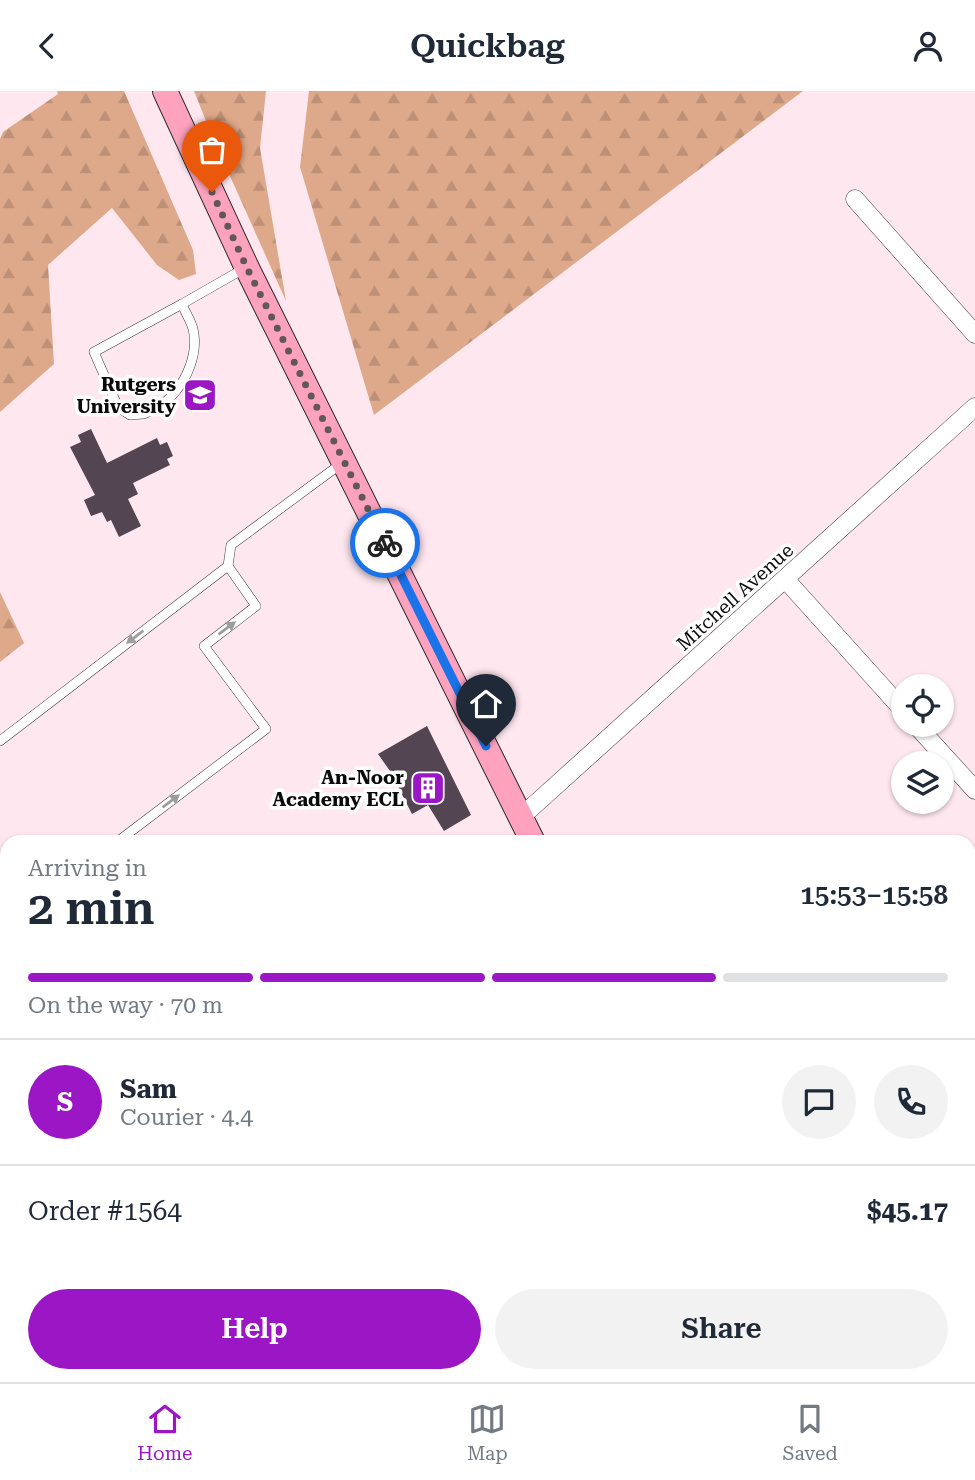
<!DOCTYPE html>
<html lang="en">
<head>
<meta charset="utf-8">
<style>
  :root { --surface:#fff; --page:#f2f2f3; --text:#1f2937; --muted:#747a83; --line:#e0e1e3; --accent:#9b17c5 }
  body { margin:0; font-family:"Roboto Serif",serif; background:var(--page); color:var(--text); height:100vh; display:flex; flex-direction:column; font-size:26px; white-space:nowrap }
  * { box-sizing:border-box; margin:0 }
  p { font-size:23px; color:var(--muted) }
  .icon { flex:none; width:38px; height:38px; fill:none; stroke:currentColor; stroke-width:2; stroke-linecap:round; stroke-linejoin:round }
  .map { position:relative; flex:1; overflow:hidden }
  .sheet { position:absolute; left:0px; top:744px; width:976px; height:548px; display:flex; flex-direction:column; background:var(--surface); border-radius:21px 21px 0 0; box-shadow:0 2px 5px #0004 }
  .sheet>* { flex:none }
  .controls { position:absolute; left:891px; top:583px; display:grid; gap:14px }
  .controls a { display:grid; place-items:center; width:63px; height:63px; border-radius:50%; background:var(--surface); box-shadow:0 2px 5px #0004; font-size:35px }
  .pin { position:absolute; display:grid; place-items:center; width:60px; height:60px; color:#fff; margin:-72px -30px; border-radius:50% 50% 50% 0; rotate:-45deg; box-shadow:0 0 7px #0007 }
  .pin .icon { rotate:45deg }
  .courier { position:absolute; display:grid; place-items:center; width:70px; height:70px; margin:-35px; border:5px solid #1a73e8; border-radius:50%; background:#fff; color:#222; box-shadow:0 2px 9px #0007 }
  .overview em { font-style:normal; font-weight:600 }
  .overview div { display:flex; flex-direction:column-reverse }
  .overview { display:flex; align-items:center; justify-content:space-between; height:119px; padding:0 28px }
  h1 { font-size:46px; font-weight:600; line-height:52px }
  .bar { display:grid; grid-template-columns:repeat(4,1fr); gap:10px 7px; align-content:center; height:84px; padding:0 28px }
  .bar i { height:9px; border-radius:5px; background:var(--line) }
  .bar .active { background:var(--accent) }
  .bar p { grid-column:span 4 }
  .line { display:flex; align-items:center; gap:18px; padding:0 28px; border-top:2px solid var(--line) }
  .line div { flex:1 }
  .round { display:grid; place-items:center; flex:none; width:74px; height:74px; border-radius:37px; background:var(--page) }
  .button { display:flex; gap:14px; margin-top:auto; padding:14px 28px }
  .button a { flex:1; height:80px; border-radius:42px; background:var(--accent); color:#fff; font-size:28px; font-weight:600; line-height:80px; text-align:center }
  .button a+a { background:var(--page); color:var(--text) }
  header { display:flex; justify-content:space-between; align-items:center; height:91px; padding:0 28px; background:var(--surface); font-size:32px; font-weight:600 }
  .tabs { display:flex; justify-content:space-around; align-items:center; height:98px; border-top:2px solid var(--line); background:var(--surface); font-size:19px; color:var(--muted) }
  .tabs a { display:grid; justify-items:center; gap:4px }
  .tabs .active { color:var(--accent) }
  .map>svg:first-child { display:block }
  .forest { fill:url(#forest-firs) }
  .building { fill:#534551 }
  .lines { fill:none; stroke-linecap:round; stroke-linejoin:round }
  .lane-casing { stroke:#3d3d3d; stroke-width:10 }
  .street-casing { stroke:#3d3d3d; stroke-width:19 }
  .secondary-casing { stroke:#2c2c2c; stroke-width:26 }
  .lane { stroke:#fff; stroke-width:9 }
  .street { stroke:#fff; stroke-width:18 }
  .secondary { stroke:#ffa2be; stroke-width:24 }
  .oneway { fill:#9d9d9d }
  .done { stroke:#60575a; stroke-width:7; stroke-dasharray:0 12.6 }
  .route { stroke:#1a73e8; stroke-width:9 }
  .labels { text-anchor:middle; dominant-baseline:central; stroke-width:7; stroke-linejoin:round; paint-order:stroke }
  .poi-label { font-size:19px; font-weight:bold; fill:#0a0a0a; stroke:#fff; text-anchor:end }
  .street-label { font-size:19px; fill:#0a0a0a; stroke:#fff }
</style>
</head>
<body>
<header><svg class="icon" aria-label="back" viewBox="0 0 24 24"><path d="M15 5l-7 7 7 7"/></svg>Quickbag<svg class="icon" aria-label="person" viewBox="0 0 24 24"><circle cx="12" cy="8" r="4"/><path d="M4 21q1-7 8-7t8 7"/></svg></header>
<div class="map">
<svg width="975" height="1291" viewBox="0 0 975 1291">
  <defs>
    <pattern id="forest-firs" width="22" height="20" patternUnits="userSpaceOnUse" patternTransform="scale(1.75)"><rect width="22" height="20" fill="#dea98b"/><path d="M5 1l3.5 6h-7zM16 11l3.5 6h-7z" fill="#bd9077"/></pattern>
  </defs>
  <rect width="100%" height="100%" fill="#ffe7f0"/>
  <g class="forest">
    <polygon points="57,0 124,0 193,159 196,183 179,189 157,174 112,117 48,174 54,273 0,321 0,48 3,41 58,3"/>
    <polygon points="194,0 266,0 260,57 286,210 212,45"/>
    <polygon points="309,0 803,0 374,324 300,76"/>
    <polygon points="0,501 24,552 0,571"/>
    <polygon points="970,1232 975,1238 975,1291 667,1291 668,1284 970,1284"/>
  </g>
  <g class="building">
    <polygon points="91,338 107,372 157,347 160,354 167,351 173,365 167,368 170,374 133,392 138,403 128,408 141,435 119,446 111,429 107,431 102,421 91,425 84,409 95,404 70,356 81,351 78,344"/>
    <polygon points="427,635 471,724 444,740 428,714 412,723 390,680 378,663"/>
    <rect x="0" y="961" width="7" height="35"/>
    <polygon points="2,1196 7,1202 5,1255 0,1248 0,1197"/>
    <polygon points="274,1284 306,1284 300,1291 281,1291"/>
    <polygon points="306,1284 327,1284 321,1291 314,1291"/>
  </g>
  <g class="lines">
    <g class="lane-casing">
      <g id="lane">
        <path d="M182 213C185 221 191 230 193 238 201 269 177 312 146 322 141 324 135 323 130 324L118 316 94 261Z"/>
        <polyline points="182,213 245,177"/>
        <polyline points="0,650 228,475"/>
        <polyline points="117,751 266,638 204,555 256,515 228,475 231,454 342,372"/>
        <polyline points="0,839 7,834"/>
      </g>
    </g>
    <g class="street-casing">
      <g id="street">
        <polyline points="855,108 975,243"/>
        <polyline points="786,489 903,619"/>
        <polyline points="916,634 975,699"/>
        <polyline points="521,726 975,316"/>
        <polyline points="0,1080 7,1089"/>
        <polyline points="154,1284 159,1291"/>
        <polyline points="186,1291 192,1284"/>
      </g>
    </g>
    <g class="secondary-casing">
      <g id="secondary">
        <polyline points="165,0 247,177 533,751"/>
        <polyline points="604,1291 606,1284"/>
      </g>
    </g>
    <use href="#lane" class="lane"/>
    <use href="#street" class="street"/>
    <use href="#secondary" class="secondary"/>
  </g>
  <defs><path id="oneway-solid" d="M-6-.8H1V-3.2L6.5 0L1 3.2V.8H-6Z" transform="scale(1.75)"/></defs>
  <g class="oneway">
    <use href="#oneway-solid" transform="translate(227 537) rotate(-37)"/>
    <use href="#oneway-solid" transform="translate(135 546) rotate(143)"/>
    <use href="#oneway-solid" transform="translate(171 710) rotate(-37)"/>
  </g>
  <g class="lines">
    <polyline class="done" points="212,101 247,177 385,452"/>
    <polyline class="route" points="385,452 486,655"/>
  </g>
  <defs>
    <g id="university-square" transform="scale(1.75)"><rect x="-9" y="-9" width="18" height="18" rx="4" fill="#9b17c5" stroke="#fff"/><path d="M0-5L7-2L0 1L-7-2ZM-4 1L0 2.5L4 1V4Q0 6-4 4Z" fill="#fff"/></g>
    <g id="building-square" transform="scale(1.75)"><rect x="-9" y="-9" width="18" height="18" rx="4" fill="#9b17c5" stroke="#fff"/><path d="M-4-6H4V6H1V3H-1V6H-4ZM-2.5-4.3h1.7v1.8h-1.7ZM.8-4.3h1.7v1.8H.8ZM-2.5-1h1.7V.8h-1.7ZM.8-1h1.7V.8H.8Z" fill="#fff"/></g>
  </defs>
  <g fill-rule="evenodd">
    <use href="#university-square" x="200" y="304"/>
    <use href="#building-square" x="428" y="697"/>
  </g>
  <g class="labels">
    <g class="poi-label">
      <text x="176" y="293">Rutgers<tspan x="176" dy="22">University</tspan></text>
      <text x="404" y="686">An-Noor<tspan x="404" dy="22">Academy ECL</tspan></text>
    </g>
    <g class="street-label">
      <text transform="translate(735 506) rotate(-42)">Mitchell Avenue</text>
    </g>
  </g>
</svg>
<div class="controls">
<a><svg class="icon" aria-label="locate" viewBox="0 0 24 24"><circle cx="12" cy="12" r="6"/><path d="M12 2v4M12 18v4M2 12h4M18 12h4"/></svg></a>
<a><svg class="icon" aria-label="layers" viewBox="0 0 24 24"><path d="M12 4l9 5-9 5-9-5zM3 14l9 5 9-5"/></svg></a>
</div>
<div class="pin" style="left:212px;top:101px;background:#ea580c"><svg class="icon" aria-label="bag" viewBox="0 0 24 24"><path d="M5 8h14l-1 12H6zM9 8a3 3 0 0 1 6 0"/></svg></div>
<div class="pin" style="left:486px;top:655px;background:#1f2937"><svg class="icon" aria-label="home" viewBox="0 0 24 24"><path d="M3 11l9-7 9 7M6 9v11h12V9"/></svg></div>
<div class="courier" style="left:385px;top:452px"><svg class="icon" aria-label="bike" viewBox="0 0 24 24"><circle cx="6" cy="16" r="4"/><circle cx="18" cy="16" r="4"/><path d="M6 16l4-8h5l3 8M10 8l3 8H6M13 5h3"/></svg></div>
<section class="sheet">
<div class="overview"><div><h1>2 min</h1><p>Arriving in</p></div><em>15:53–15:58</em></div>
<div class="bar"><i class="active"></i><i class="active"></i><i class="active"></i><i></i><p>On the way · 70 m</p></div>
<div class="line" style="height:126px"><b class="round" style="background:var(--accent);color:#fff">S</b><div><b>Sam</b><p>Courier · 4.4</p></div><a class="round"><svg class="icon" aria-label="chat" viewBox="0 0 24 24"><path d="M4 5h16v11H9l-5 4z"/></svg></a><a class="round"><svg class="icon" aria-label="phone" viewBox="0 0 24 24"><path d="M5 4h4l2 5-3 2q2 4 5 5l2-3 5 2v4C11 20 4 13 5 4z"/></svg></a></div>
<div class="line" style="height:91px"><div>Order #1564</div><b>$45.17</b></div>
<div class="button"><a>Help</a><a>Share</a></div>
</section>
</div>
<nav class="tabs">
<a class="active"><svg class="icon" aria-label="home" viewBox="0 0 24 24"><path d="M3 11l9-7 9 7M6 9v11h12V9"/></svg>Home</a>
<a><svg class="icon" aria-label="map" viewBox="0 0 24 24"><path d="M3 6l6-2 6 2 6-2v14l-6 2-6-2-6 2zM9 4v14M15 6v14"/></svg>Map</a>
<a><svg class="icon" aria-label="saved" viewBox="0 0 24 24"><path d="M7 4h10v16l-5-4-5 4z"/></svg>Saved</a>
</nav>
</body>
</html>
